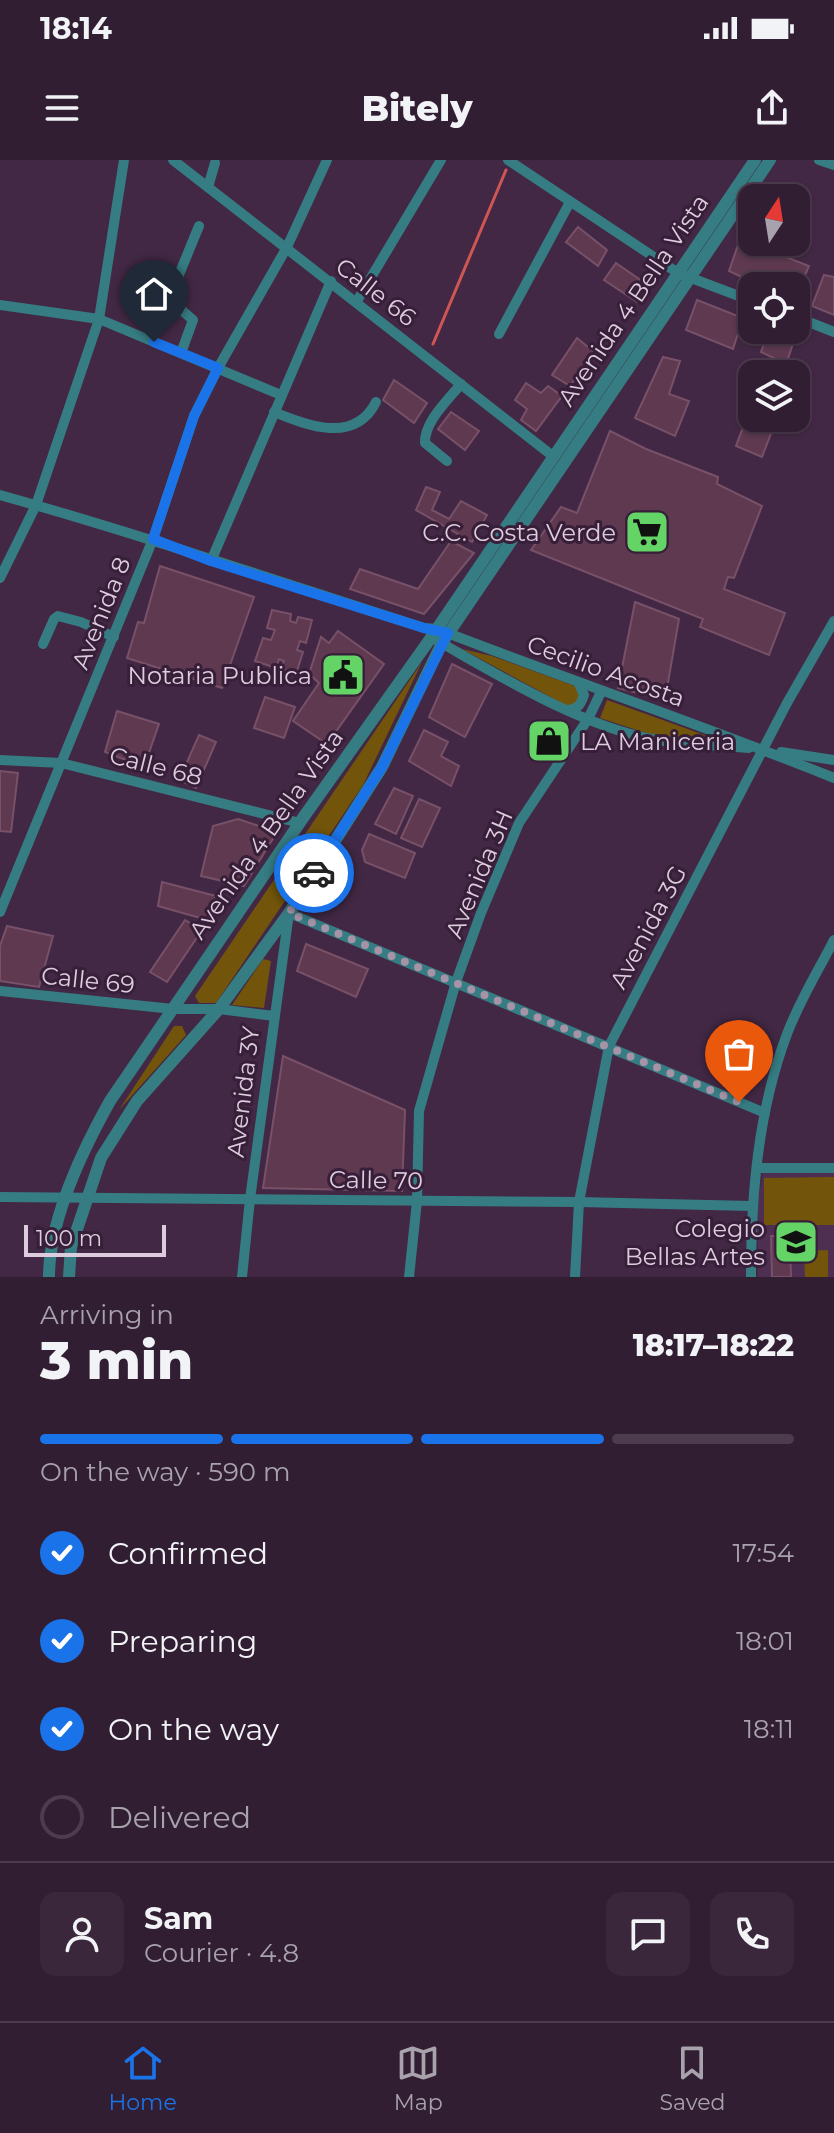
<!DOCTYPE html>
<html lang="en">
<head>
<meta charset="utf-8">
<style>
  :root { --surface:#321e33; --page:#3a273b; --text:#f1f3f6; --muted:#a8a2ac; --line:#4d3c4e; --accent:#1a73e8 }
  body { margin:0; font-family:Montserrat,sans-serif; background:var(--page); color:var(--text); height:100vh; display:flex; flex-direction:column; font-size:30px; white-space:nowrap }
  * { box-sizing:border-box; margin:0 }
  p { font-size:26px; color:var(--muted) }
  .icon { flex:none; width:44px; height:44px; fill:none; stroke:currentColor; stroke-width:2; stroke-linecap:round; stroke-linejoin:round }
  .map { position:relative; height:1117px; overflow:hidden }
  .panel { display:flex; flex-direction:column; background:var(--surface); flex:1 }
  .panel>* { flex:none }
  .needle { width:52px; rotate:12deg }
  .buttons { position:absolute; left:738px; top:24px; display:grid; gap:16px }
  .buttons a { display:grid; place-items:center; width:72px; height:72px; border-radius:16px; background:var(--surface); box-shadow:0 2px 6px #0004,0 0 0 2px var(--line); font-size:40px }
  .scale { position:absolute; left:24px; bottom:20px; width:142px; box-sizing:border-box; padding-left:8px; border:4px solid #ddccde; border-top:0; font-size:22px; line-height:28px; white-space:nowrap; color:#ddccde; -webkit-text-stroke:6px #371e39; paint-order:stroke }
  .pin { position:absolute; display:grid; place-items:center; width:68px; height:68px; color:#fff; margin:-82px -34px; border-radius:50% 50% 50% 0; rotate:-45deg; box-shadow:0 0 8px #0007 }
  .pin .icon { rotate:45deg }
  .courier { position:absolute; display:grid; place-items:center; width:80px; height:80px; margin:-40px; border:6px solid #1a73e8; border-radius:50%; background:#fff; color:#222; box-shadow:0 2px 10px #0007 }
  .overview em { font-style:normal; font-weight:800 }
  .overview div { display:flex; flex-direction:column-reverse }
  .overview { display:flex; align-items:center; justify-content:space-between; height:136px; padding:0 40px }
  h1 { font-size:52px; font-weight:800; line-height:60px }
  .bar { display:grid; grid-template-columns:repeat(4,1fr); gap:12px 8px; align-content:center; height:96px; padding:0 40px }
  .bar i { height:10px; border-radius:6px; background:var(--line) }
  .bar .current { background:var(--accent) }
  .bar p { grid-column:span 4 }
  .line { display:flex; align-items:center; gap:20px; padding:0 40px; border-top:2px solid var(--line) }
  .line div { flex:1 }
  .round { display:grid; place-items:center; flex:none; width:84px; height:84px; border-radius:16px; background:var(--page) }
  ol { padding:0 40px; list-style:none }
  li { display:flex; align-items:center; gap:24px; height:88px }
  li p { margin-inline-start:auto }
  li .icon { padding:8px; border-radius:50%; background:var(--accent); color:#fff; stroke-width:4 }
  li:last-child { color:var(--muted) }
  li i { width:44px; height:44px; border:4px solid var(--line); border-radius:50% }
  .status { display:flex; justify-content:space-between; align-items:center; height:56px; padding:0 40px; background:var(--surface); direction:ltr }
  .status svg { height:22px; fill:currentColor }
  header { display:flex; justify-content:space-between; align-items:center; height:104px; padding:0 40px; background:var(--surface); font-size:36px; font-weight:800 }
  .dock { display:flex; justify-content:space-around; align-items:center; height:112px; border-top:2px solid var(--line); background:var(--surface); font-size:22px; color:var(--muted) }
  .dock a { display:grid; justify-items:center; gap:4px }
  .dock .current { color:var(--accent) }
  .map>svg:first-child { display:block }
  .built { fill:#4e2f51 }
  .green { fill:#72550b }
  .lines { fill:none; stroke-linecap:round; stroke-linejoin:round }
  .stream { stroke:#d05653; stroke-width:3 }
  .building { fill:#5e394f; stroke:#785168; stroke-width:2 }
  .minor { stroke:#367c83; stroke-width:10 }
  .tertiary { stroke:#367c83; stroke-width:12 }
  .done { stroke:#a793a8; stroke-width:8; stroke-dasharray:0 14.4 }
  .route { stroke:#1a73e8; stroke-width:10 }
  .labels { text-anchor:middle; dominant-baseline:central; stroke-width:6; stroke-linejoin:round; paint-order:stroke }
  .street-label { font-size:24px; fill:#ddccde; stroke:#371e39 }
  .poi-label { font-size:24px; fill:#ddccde; stroke:#371e39; text-anchor:end }
</style>
</head>
<body>
<div class="status"><b>18:14</b><svg viewBox="0 0 49 12"><path d="M0 12V9h3v3zM5 12V6h3v6zM10 12V3h3v9zM15 12V0h3v12zM26 1h20v11H26zM47 4h2v5h-2z"/></svg></div>
<header><svg class="icon" aria-label="menu" viewBox="0 0 24 24"><path d="M4 6h16M4 12h16M4 18h16"/></svg>Bitely<svg class="icon" aria-label="share" viewBox="0 0 24 24"><path d="M12 15V3M7 8l5-5 5 5M5 13v7h14v-7"/></svg></header>
<div class="map">
<svg width="834" height="1117" viewBox="0 0 834 1117">
  <rect width="100%" height="100%" fill="#422844"/>
  <polygon class="built" points="763,1013 834,1013 834,1117 758,1117 757,1047"/>
  <g class="green">
    <polygon points="462,489 492,496 575,526 580,536 577,543 569,547"/>
    <polygon points="422,502 363,625 216,843 199,843 195,836"/>
    <polygon points="607,540 721,581 652,575 600,558"/>
    <polygon points="263,799 271,801 264,848 232,845"/>
    <polygon points="174,866 182,866 186,875 119,950"/>
    <polygon points="834,1017 834,1065 764,1065 764,1018"/>
    <polygon points="828,1090 828,1117 805,1117 804,1091"/>
  </g>
  <g class="lines">
    <polyline class="stream" points="433,184 506,10"/>
  </g>
  <g class="building">
    <polygon points="578,67 607,90 598,106 566,82"/>
    <polygon points="740,79 809,106 796,136 796,126 761,126 729,111"/>
    <polygon points="616,103 649,126 637,142 604,120"/>
    <polygon points="824,115 834,117 834,155 812,146"/>
    <polygon points="697,140 743,158 733,189 686,170"/>
    <polygon points="769,170 795,178 786,204 761,192"/>
    <polygon points="577,178 594,192 570,226 552,215"/>
    <polygon points="663,197 680,201 669,234 689,241 675,276 635,258"/>
    <polygon points="394,220 427,243 414,263 383,240"/>
    <polygon points="526,223 541,233 548,226 562,236 536,271 521,260 527,249 515,240"/>
    <polygon points="752,243 752,258 777,258 762,297 736,286"/>
    <polygon points="451,252 479,271 465,290 438,269"/>
    <polygon points="610,271 646,289 718,317 717,324 762,346 734,418 728,417 724,429 785,453 769,495 700,467 703,459 531,390 561,347 577,353"/>
    <polygon points="426,327 440,332 432,350 449,359 461,341 487,355 472,382 416,350"/>
    <polygon points="451,381 474,393 424,454 350,429 360,409 418,429"/>
    <polygon points="160,406 254,437 222,528 127,498 138,462 144,463"/>
    <polygon points="635,442 679,459 665,540 618,528"/>
    <polygon points="272,450 291,454 290,461 296,463 298,457 312,460 306,483 300,481 297,490 303,492 296,514 281,509 284,501 279,499 276,508 255,501 263,478 271,480 275,470 267,468"/>
    <polygon points="338,471 384,504 327,584 293,561 319,523 309,514 321,477 329,483"/>
    <polygon points="452,504 492,524 465,577 429,557"/>
    <polygon points="265,537 295,547 284,578 254,568"/>
    <polygon points="117,551 159,564 144,607 105,592"/>
    <polygon points="424,570 448,582 441,596 459,606 451,626 409,601"/>
    <polygon points="199,575 216,582 196,628 179,620"/>
    <polygon points="0,611 18,613 11,672 0,671"/>
    <polygon points="394,628 413,636 396,674 375,664"/>
    <polygon points="419,639 440,648 422,687 401,678"/>
    <polygon points="238,659 277,672 244,726 201,716 213,666"/>
    <polygon points="369,674 415,693 405,718 365,702 362,690"/>
    <polygon points="162,722 216,736 211,761 158,746"/>
    <polygon points="185,760 202,770 167,822 150,812"/>
    <polygon points="7,766 53,776 39,827 0,821 0,786"/>
    <polygon points="306,784 368,809 356,837 297,811"/>
    <polygon points="283,896 405,950 402,1031 263,1028"/>
    <polygon points="771,1076 781,1076 783,1081 790,1082 791,1117 772,1117"/>
  </g>
  <g class="lines">
    <g class="minor">
      <polyline points="173,0 554,297"/>
      <polyline points="508,0 678,113 752,141"/>
      <polyline points="819,0 834,5"/>
      <polyline points="208,27 215,3"/>
      <polyline points="357,141 441,0"/>
      <polyline points="0,145 99,159 281,235"/>
      <polyline points="796,157 834,172"/>
      <polyline points="499,174 570,42"/>
      <polyline points="181,193 193,160 169,139 199,66"/>
      <path d="M274 252C308 266 355 284 376 242"/>
      <path d="M447 301 425 283C424 262 448 240 461 224"/>
      <path d="M0 335C143 375 283 423 424 468L437 469C569 520 703 565 834 618"/>
      <polyline points="211,401 331,121"/>
      <polyline points="0,418 36,345 99,159 124,0"/>
      <path d="M436 480C500 516 579 565 652 579 683 585 717 585 749 588"/>
      <polyline points="43,484 54,459 58,456 81,462 114,477"/>
      <path d="M569 550C579 548 581 544 584 535L579 524"/>
      <polyline points="781,592 834,600"/>
      <polyline points="0,600 61,603 300,663"/>
      <polyline points="0,752 153,379 194,256 218,208 287,87 327,0"/>
      <polyline points="0,831 173,849 219,849 274,856"/>
      <polyline points="757,1008 834,1008"/>
      <polyline points="0,1037 579,1042 751,1046"/>
      <polyline points="242,1117 250,1039 289,753 765,953"/>
      <polyline points="409,1117 417,1041 419,951 456,822 481,753 519,663 588,559 601,532"/>
      <polyline points="575,1117 579,1042 609,886 787,543 834,461"/>
      <path d="M751 1117C751 1035 758 951 787 874 799 842 818 811 834 780"/>
    </g>
    <g class="tertiary">
      <path d="M49 1117C49 1059 82 991 110 941L305 655 428 482 755 0"/>
      <polyline points="69,1117 71,1087 101,998 137,941 219,849 289,753 382,607 442,483 770,0"/>
    </g>
  </g>
  <g class="lines">
    <polyline class="done" points="314,713 289,753 739,942"/>
    <polyline class="route" points="154,182 218,208 194,256 153,379 211,401 424,468 448,473 382,607 314,713"/>
  </g>
  <defs>
    <g id="supermarket-square" transform="scale(2.3)"><rect x="-9" y="-9" width="18" height="18" rx="4" fill="#65d467" stroke="#371e39"/><path d="M-6-5.5h2.5l.6 2H6L4.5 2H-2.5L-4.4-4H-6ZM-1.5 3.2a1.3 1.3 0 1 0 .1 0ZM3 3.2a1.3 1.3 0 1 0 .1 0Z" fill="#111"/></g>
    <g id="civic-square" transform="scale(2.3)"><rect x="-9" y="-9" width="18" height="18" rx="4" fill="#65d467" stroke="#371e39"/><path d="M-.6-6.5H3V-4.5H.6V-3L4-1V1h2V6H-6V1h2V-1L-.6-3ZM-1.2 2.5V6h2.4V2.5Z" fill="#111"/></g>
    <g id="shop-square" transform="scale(2.3)"><rect x="-9" y="-9" width="18" height="18" rx="4" fill="#65d467" stroke="#371e39"/><path d="M-5-2.5h2.3a2.7 3.5 0 0 1 5.4 0H5L5.5 6h-11ZM-1.5-2.5h3a1.5 2.3 0 0 0-3 0Z" fill="#111"/></g>
    <g id="school-square" transform="scale(2.3)"><rect x="-9" y="-9" width="18" height="18" rx="4" fill="#65d467" stroke="#371e39"/><path d="M0-5L7-2L0 1L-7-2ZM-4 1L0 2.5L4 1V4Q0 6-4 4Z" fill="#111"/></g>
  </defs>
  <g fill-rule="evenodd">
    <use href="#supermarket-square" x="647" y="372"/>
    <use href="#civic-square" x="343" y="515"/>
    <use href="#shop-square" x="549" y="581"/>
    <use href="#school-square" x="796" y="1082"/>
  </g>
  <g class="labels">
    <g class="street-label">
      <text transform="translate(376 132) rotate(38)">Calle 66</text>
      <text transform="translate(633 140) rotate(-56)">Avenida 4 Bella Vista</text>
      <text transform="translate(101 453) rotate(-68)">Avenida 8</text>
      <text transform="translate(606 511) rotate(20)">Cecilio Acosta</text>
      <text transform="translate(156 606) rotate(14)">Calle 68</text>
      <text transform="translate(266 674) rotate(-55)">Avenida 4 Bella Vista</text>
      <text transform="translate(479 714) rotate(-67)">Avenida 3H</text>
      <text transform="translate(648 767) rotate(-62)">Avenida 3G</text>
      <text transform="translate(88 820) rotate(6)">Calle 69</text>
      <text transform="translate(243 932) rotate(-83)">Avenida 3Y</text>
      <text transform="translate(376 1020) rotate(1)">Calle 70</text>
    </g>
    <g class="poi-label">
      <text x="616" y="372">C.C. Costa Verde</text>
      <text x="312" y="515">Notaria Publica</text>
      <text x="580" y="581" text-anchor="start">LA Maniceria</text>
      <text x="765" y="1068">Colegio<tspan x="765" dy="28">Bellas Artes</tspan></text>
    </g>
  </g>
</svg>
<div class="buttons">
<a><svg class="needle" viewBox="-14 -14 28 28"><path d="M0-13l5 13h-10z" fill="#e53935"/><path d="M0 13l5-13h-10z" fill="#a8a2ac"/></svg></a>
<a><svg class="icon" aria-label="locate" viewBox="0 0 24 24"><circle cx="12" cy="12" r="6"/><path d="M12 2v4M12 18v4M2 12h4M18 12h4"/></svg></a>
<a><svg class="icon" aria-label="layers" viewBox="0 0 24 24"><path d="M12 4l9 5-9 5-9-5zM3 14l9 5 9-5"/></svg></a>
</div>
<div class="scale">100 m</div>
<div class="pin" style="left:739px;top:942px;background:#ea580c"><svg class="icon" aria-label="bag" viewBox="0 0 24 24"><path d="M5 8h14l-1 12H6zM9 8a3 3 0 0 1 6 0"/></svg></div>
<div class="pin" style="left:154px;top:182px;background:#1f2937"><svg class="icon" aria-label="home" viewBox="0 0 24 24"><path d="M3 11l9-7 9 7M6 9v11h12V9"/></svg></div>
<div class="courier" style="left:314px;top:713px"><svg class="icon" aria-label="car" viewBox="0 0 24 24"><path d="M5 17H2v-5l4-1 3-4h7l3 4 3 1v5h-3M9 17h6M6 11h13"/><circle cx="7" cy="17" r="2"/><circle cx="17" cy="17" r="2"/></svg></div>
</div>
<section class="panel">
<div class="overview"><div><h1>3 min</h1><p>Arriving in</p></div><em>18:17–18:22</em></div>
<div class="bar"><i class="current"></i><i class="current"></i><i class="current"></i><i></i><p>On the way · 590 m</p></div>
<ol>
<li><svg class="icon" aria-label="check" viewBox="0 0 24 24"><path d="M5 12l5 5 9-10"/></svg>Confirmed<p>17:54</p></li>
<li><svg class="icon" aria-label="check" viewBox="0 0 24 24"><path d="M5 12l5 5 9-10"/></svg>Preparing<p>18:01</p></li>
<li><svg class="icon" aria-label="check" viewBox="0 0 24 24"><path d="M5 12l5 5 9-10"/></svg>On the way<p>18:11</p></li>
<li><i></i>Delivered</li>
</ol>
<div class="line" style="height:144px"><a class="round"><svg class="icon" aria-label="person" viewBox="0 0 24 24"><circle cx="12" cy="8" r="4"/><path d="M4 21q1-7 8-7t8 7"/></svg></a><div><b>Sam</b><p>Courier · 4.8</p></div><a class="round"><svg class="icon" aria-label="chat" viewBox="0 0 24 24"><path d="M4 5h16v11H9l-5 4z"/></svg></a><a class="round"><svg class="icon" aria-label="phone" viewBox="0 0 24 24"><path d="M5 4h4l2 5-3 2q2 4 5 5l2-3 5 2v4C11 20 4 13 5 4z"/></svg></a></div>
</section>
<nav class="dock">
<a class="current"><svg class="icon" aria-label="home" viewBox="0 0 24 24"><path d="M3 11l9-7 9 7M6 9v11h12V9"/></svg>Home</a>
<a><svg class="icon" aria-label="map" viewBox="0 0 24 24"><path d="M3 6l6-2 6 2 6-2v14l-6 2-6-2-6 2zM9 4v14M15 6v14"/></svg>Map</a>
<a><svg class="icon" aria-label="saved" viewBox="0 0 24 24"><path d="M7 4h10v16l-5-4-5 4z"/></svg>Saved</a>
</nav>
</body>
</html>
